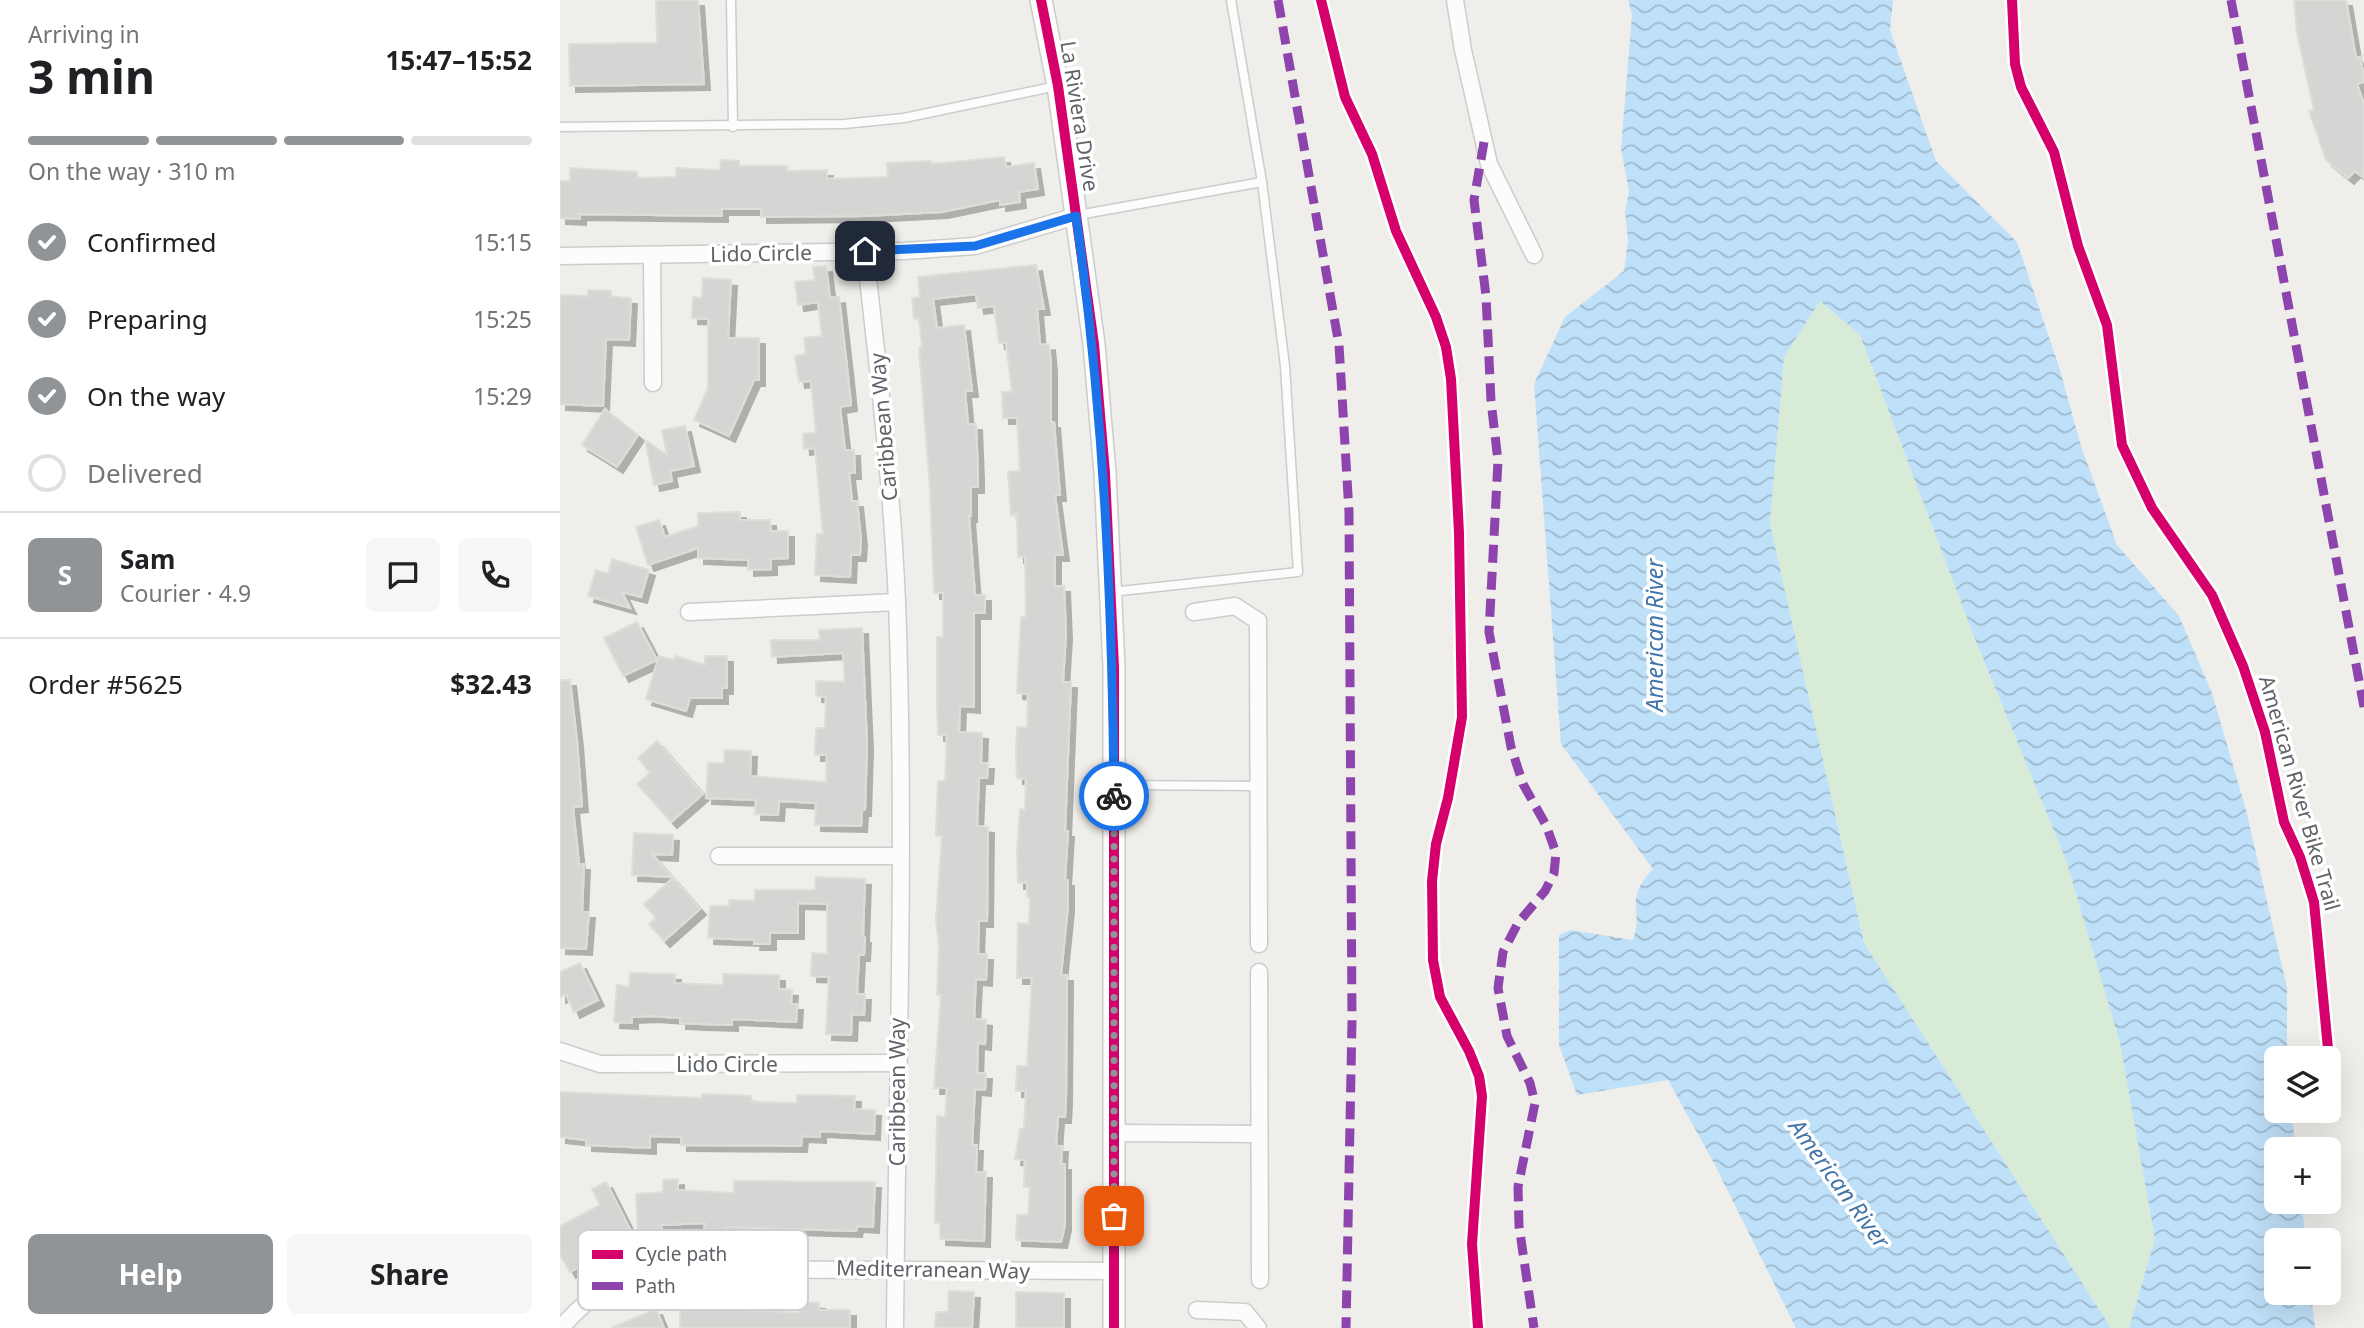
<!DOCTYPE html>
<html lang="en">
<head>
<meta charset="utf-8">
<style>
  :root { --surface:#fff; --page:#f6f6f6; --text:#202124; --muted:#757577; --line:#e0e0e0; --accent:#919496 }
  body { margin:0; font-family:"Noto Sans",sans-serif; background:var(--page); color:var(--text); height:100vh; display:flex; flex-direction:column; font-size:26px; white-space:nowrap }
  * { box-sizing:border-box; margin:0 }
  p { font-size:23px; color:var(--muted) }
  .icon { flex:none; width:38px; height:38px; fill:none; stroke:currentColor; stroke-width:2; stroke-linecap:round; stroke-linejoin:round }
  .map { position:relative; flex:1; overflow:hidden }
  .side { display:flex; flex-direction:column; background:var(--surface); width:560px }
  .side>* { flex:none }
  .controls { position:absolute; left:1704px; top:1046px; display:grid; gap:14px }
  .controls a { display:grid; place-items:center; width:77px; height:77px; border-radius:10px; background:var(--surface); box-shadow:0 7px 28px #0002; font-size:35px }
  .pin { position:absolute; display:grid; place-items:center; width:60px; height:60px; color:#fff; margin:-30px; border-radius:14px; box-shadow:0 4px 10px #0006 }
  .courier { position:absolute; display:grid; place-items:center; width:70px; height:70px; margin:-35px; border:5px solid #1a73e8; border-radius:50%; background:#fff; color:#222; box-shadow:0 2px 9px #0007 }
  .headline em { font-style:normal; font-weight:700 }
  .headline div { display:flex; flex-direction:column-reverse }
  .headline { display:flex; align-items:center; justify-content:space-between; height:119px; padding:0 28px }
  h1 { font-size:46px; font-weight:700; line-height:52px }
  .bar { display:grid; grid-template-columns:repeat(4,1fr); gap:10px 7px; align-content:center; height:84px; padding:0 28px }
  .bar i { height:9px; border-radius:5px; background:var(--line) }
  .bar .selected { background:var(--accent) }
  .bar p { grid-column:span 4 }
  .line { display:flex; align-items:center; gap:18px; padding:0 28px; border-top:2px solid var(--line) }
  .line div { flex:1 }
  .round { display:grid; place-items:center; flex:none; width:74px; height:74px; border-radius:10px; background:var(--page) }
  ol { padding:0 28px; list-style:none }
  li { display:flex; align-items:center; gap:21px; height:77px }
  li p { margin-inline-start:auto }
  li .icon { padding:7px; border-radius:50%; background:var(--accent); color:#fff; stroke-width:4 }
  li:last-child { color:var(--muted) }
  li i { width:38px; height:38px; border:4px solid var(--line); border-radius:50% }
  .button { display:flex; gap:14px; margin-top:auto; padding:14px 28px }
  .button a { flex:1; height:80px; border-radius:10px; background:var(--accent); color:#fff; font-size:28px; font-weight:700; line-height:80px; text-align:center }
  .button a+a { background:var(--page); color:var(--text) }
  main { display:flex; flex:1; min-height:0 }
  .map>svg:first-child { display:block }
  .grass { fill:#d8ebd6 }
  .water { fill:url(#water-waves) }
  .building { fill:#d6d5d3; stroke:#deddd9; stroke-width:2; filter:url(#shadow) }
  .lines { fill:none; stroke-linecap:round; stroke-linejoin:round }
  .service-casing { stroke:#cbcccc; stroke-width:11 }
  .minor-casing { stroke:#cbcccc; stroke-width:19 }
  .tertiary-casing { stroke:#cbcccc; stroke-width:24 }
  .service { stroke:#fdfcfc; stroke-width:8 }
  .minor { stroke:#fdfcfc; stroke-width:16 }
  .tertiary { stroke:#fdfcfc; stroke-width:21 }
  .quiet { stroke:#8e44ad; stroke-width:9; stroke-dasharray:18 9; stroke-linecap:butt }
  .cycleway-casing { stroke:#fff; stroke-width:15 }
  .cycleway { stroke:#d6006c; stroke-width:10 }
  .done { stroke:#919496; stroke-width:7; stroke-dasharray:0 12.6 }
  .route { stroke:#1a73e8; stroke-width:9 }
  .labels { text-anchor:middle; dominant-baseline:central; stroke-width:7; stroke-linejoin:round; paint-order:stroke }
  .street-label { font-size:21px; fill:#5f6368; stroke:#fff }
  .water-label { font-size:23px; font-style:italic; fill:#4174aa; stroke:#fff }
  .key { fill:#fff; stroke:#cfd0d2; stroke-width:2 }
  .key-label { font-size:19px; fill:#5f6368 }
</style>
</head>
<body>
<main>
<section class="side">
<div class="headline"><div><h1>3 min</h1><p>Arriving in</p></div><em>15:47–15:52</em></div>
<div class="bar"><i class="selected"></i><i class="selected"></i><i class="selected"></i><i></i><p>On the way · 310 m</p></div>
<ol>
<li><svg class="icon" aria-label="check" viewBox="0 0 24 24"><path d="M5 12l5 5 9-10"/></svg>Confirmed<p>15:15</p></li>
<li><svg class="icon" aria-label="check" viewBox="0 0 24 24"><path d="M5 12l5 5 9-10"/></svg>Preparing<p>15:25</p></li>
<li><svg class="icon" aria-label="check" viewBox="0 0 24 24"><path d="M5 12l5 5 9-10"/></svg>On the way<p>15:29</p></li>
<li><i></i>Delivered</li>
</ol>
<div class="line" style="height:126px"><b class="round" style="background:var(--accent);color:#fff">S</b><div><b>Sam</b><p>Courier · 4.9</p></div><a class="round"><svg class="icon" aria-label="chat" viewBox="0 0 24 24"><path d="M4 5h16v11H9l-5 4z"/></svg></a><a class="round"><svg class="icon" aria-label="phone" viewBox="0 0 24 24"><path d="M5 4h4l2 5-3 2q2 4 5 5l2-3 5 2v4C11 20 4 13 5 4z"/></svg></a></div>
<div class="line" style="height:91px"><div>Order #5625</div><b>$32.43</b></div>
<div class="button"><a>Help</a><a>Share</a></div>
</section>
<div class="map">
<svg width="1804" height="1328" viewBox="0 0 1804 1328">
  <defs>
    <pattern id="water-waves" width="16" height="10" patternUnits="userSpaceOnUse" patternTransform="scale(1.75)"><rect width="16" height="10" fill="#bfe0f9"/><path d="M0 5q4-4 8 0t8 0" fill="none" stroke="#9eb9cd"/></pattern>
    <filter id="shadow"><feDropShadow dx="6" dy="6" stdDeviation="0" flood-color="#0004"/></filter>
  </defs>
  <rect width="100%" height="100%" fill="#efeeea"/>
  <polygon class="grass" points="1260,301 1300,335 1413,634 1506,860 1560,1043 1595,1239 1569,1328 1551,1328 1304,943 1210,524 1224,357"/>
  <path class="water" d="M1068 0H1333L1330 30 1376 161 1457 242 1500 370 1521 446 1557 545 1619 616 1652 693 1686 810 1727 988V1059H1717V1111H1731L1736 1150H1717V1202H1741L1746 1241H1717V1293H1751L1755 1328H1569L1595 1239 1560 1043 1506 860 1413 634 1300 335 1260 301 1224 357 1210 524 1304 943 1551 1328H1236L1155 1165 1108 1080 1017 1095 999 1045V935L1010 930 1073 940C1084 906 1063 901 1093 869L1001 744 974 384 1005 317 1064 271 1068 240 1065 212 1069 191 1061 149 1072 15Z"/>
  <g class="building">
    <polygon points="96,0 138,0 144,84 10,86 9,44 97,43"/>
    <polygon points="1734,0 1786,0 1796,58 1800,57 1804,77 1804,82 1797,84 1804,104 1804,178 1795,171 1788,178 1766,160 1749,111 1754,110 1737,33"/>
    <polygon points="444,157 446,167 474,163 478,189 459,192 460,202 440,205 440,200 382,212 305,216 201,217 201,209 162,209 162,216 20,214 20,219 0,218 0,181 10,181 10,168 77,172 77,178 116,177 116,168 160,170 161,160 179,161 179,166 227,166 227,171 267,170 267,179 328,177 327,163 371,161 371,164"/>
    <polygon points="476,265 484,309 477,309 480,345 489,344 491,365 491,422 494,422 500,495 495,495 503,555 495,555 495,586 504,586 506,633 503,682 511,682 505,831 508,831 505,880 508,880 508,906 501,975 507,975 506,1098 505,1117 498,1117 496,1146 502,1146 501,1164 505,1164 505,1225 501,1242 456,1240 457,1215 468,1215 470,1187 464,1187 465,1160 455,1159 460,1129 464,1129 466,1091 456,1091 457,1066 467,1066 472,978 457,978 458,923 469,924 470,897 467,897 467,883 458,883 457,851 460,809 465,810 466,779 457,778 456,756 457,727 467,728 468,694 457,693 461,617 466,617 465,556 458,557 457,514 451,515 448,472 460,471 457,418 443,418 442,392 452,392 446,342 439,343 434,306 418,308 416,294 373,299 377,328 404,325 412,391 405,391 408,424 416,424 418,473 418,487 411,487 411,516 409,516 415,595 425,595 425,613 414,613 414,707 400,706 399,732 422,733 421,763 428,763 427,778 419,778 417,826 428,827 427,921 419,921 418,954 427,954 426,980 416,979 414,1019 426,1020 425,1044 418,1043 417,1073 426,1073 425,1090 415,1089 412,1145 417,1145 416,1172 426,1172 424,1241 380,1239 380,1223 375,1223 377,1116 385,1117 387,1088 374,1088 381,995 377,995 379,948 376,920 382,836 376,836 377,804 378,781 385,781 387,735 378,735 377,706 377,637 383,637 383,593 374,593 370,489 359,348 362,347 359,318 354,319 352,298 360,297 358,277"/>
    <polygon points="266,266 270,298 279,297 288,376 291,405 280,407 285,450 294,450 295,473 289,473 292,501 297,501 301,540 300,555 291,555 290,577 255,575 257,534 263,534 255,448 244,449 243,434 256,433 251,381 239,382 235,356 246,354 244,338 262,336 258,302 238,305 235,282 255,280 253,267"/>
    <polygon points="143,278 171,280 168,338 199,338 199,380 194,380 169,436 134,420 148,388 148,319 132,318 133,297 142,298"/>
    <polygon points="28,290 51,291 51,297 71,298 69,340 46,339 43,406 0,404 0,295 28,296"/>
    <polygon points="45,409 78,435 57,467 22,445"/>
    <polygon points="125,426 134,466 110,471 112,481 94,485 85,440 107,455 102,430"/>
    <polygon points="180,512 180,520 210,520 211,531 228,531 228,558 211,559 211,569 188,570 188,560 138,558 138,548 88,565 76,527 99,520 105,537 138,526 138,513"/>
    <polygon points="52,559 89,570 81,597 62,592 70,608 28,596 36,570 48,574"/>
    <polygon points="77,622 97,660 63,676 44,638"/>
    <polygon points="302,628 307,745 305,810 302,810 301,826 255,825 256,803 219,801 218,815 195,814 196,800 146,798 148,763 164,763 165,750 191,751 190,776 266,782 267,755 255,755 256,728 265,728 266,697 256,696 256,681 285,682 283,653 212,657 211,640 260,640 259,630"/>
    <polygon points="99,656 114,660 115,656 145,665 145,656 167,656 167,688 162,688 162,698 130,698 126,711 86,699"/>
    <polygon points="0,680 10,680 17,741 22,806 13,807 19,864 24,864 22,912 29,912 26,949 0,948"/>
    <polygon points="97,741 143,794 111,822 77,784 90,773 78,758"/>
    <polygon points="74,833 113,835 112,855 92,854 112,877 72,875"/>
    <polygon points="256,877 305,879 303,936 305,937 304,955 299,955 297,994 305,994 304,1015 292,1014 291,1035 266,1034 269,977 251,976 252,953 267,954 267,904 238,903 238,933 210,933 210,944 194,944 195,940 148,938 150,906 169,906 169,900 195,901 195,890 255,890"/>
    <polygon points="113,878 140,909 104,941 89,924 96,918 84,904"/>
    <polygon points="20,963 38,1000 14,1012 6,994 0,997 0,972"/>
    <polygon points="70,973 115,974 114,983 163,985 163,974 219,975 219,989 232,990 231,1004 237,1004 236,1022 172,1019 172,1025 140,1024 120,1023 120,1018 91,1016 72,1017 72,1023 54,1022 57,985 69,987"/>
    <polygon points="0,1092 141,1098 142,1094 171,1095 191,1096 191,1102 237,1103 237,1095 295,1096 294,1109 315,1110 314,1134 260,1131 260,1137 242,1136 241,1146 121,1145 121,1137 90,1136 90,1148 26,1145 26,1140 0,1137"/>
    <polygon points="118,1179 118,1190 174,1193 174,1181 315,1182 313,1227 297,1226 296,1231 165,1227 165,1231 144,1230 145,1223 101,1225 102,1233 78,1234 76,1194 103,1192 103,1180"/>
    <polygon points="46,1182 73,1235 54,1236 59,1244 10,1272 0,1255 0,1226 40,1205 32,1189"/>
    <polygon points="389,1291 414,1292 412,1328 375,1328 376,1312 388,1312"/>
    <polygon points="456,1292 504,1293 504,1328 456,1328"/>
    <polygon points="136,1301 190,1303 189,1310 239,1313 239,1302 259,1303 259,1310 290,1310 290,1328 120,1328 120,1308 136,1307"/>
    <polygon points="96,1309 104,1328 51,1328"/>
  </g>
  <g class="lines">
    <g class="service-casing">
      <g id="service">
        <polyline points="171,0 173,127"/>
        <polyline points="0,127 284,124 344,118 497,86"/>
        <polyline points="518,215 702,182 671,0"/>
        <polyline points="551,592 738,572 725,366 702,182"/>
        <polyline points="555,785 699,786"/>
      </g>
    </g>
    <g class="minor-casing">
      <g id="minor">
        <polyline points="895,0 903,50 929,164 974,255"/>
        <path d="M305 252C318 368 332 485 337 602 346 843 337 1087 335 1328"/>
        <polyline points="92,255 93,383"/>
        <polyline points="0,256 344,251 415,246 516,216"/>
        <polyline points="129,612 337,602"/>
        <polyline points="634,612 675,606 698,621 699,944"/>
        <polyline points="159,856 339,856"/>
        <polyline points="699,972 700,1280"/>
        <polyline points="0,1051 40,1064 337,1063"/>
        <polyline points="554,1133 699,1134"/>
        <polyline points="637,1310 685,1312 698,1328"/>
        <path d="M1 1328C28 1296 56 1279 96 1269L554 1271"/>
      </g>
    </g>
    <g class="tertiary-casing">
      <polyline id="tertiary" points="481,0 498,86 534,344 545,473 554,668 554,1328"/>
    </g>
    <use href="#service" class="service"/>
    <use href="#minor" class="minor"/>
    <use href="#tertiary" class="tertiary"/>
    <g class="quiet">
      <polyline points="718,0 779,345 789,512 792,1021 786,1328"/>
      <polyline points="1671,0 1804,707"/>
      <polyline points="924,142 914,200 926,296 931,401 938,461 929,632 951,747 963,784 986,825 996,853 994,873 985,891 958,923 943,952 938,988 947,1036 970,1083 975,1103 958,1187 959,1226 974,1328"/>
    </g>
    <g class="cycleway-casing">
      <g id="cycleway">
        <polyline points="481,0 498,86 534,344 545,473 554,668 554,1328"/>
        <polyline points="761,0 785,97 812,154 836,231 876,317 886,347 891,379 899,533 902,717 888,798 876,844 872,881 873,960 880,997 909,1051 919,1076 922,1096 912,1244 918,1328"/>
        <polyline points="1452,0 1455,64 1461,87 1494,152 1518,246 1547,325 1562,445 1592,508 1652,595 1683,666 1705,732 1724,822 1740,857 1754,902 1769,1059"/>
      </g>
    </g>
    <use href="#cycleway" class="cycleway"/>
  </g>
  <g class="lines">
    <polyline class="done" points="554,796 554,1216"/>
    <path class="route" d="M305 251 415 246 516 216C544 413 552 597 554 796"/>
  </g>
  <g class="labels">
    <g class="street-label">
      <text transform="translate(520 116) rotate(81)">La Riviera Drive</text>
      <text transform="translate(201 253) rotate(-1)">Lido Circle</text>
      <text transform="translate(323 427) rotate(-95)">Caribbean Way</text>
      <text transform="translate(1740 793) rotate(74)">American River Bike Trail</text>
      <text x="167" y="1064">Lido Circle</text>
      <text transform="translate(337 1092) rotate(-90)">Caribbean Way</text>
      <text transform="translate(373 1269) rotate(1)">Mediterranean Way</text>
    </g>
    <g class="water-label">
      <text transform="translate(1094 635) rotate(-90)">American River</text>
      <text transform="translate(1280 1183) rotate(54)">American River</text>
    </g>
  </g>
  <rect x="18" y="1230" width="230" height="80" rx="10" class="key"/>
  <rect x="32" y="1250" width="31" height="9" fill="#d6006c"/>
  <rect x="32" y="1282" width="31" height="8" fill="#8e44ad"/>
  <g class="key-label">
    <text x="75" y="1261">Cycle path</text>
    <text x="75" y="1293">Path</text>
  </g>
</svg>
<div class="controls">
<a><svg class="icon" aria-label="layers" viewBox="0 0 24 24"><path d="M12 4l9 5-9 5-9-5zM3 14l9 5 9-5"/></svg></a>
<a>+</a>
<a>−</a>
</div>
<div class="pin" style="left:554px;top:1216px;background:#ea580c"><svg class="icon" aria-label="bag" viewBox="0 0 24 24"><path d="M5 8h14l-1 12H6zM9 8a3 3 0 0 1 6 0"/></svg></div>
<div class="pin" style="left:305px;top:251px;background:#1f2937"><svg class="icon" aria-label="home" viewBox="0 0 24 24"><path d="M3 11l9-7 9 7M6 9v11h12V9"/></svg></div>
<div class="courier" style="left:554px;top:796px"><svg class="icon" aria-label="bike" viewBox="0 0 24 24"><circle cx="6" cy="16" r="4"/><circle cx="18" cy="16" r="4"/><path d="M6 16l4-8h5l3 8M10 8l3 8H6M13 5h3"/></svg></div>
</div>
</main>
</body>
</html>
